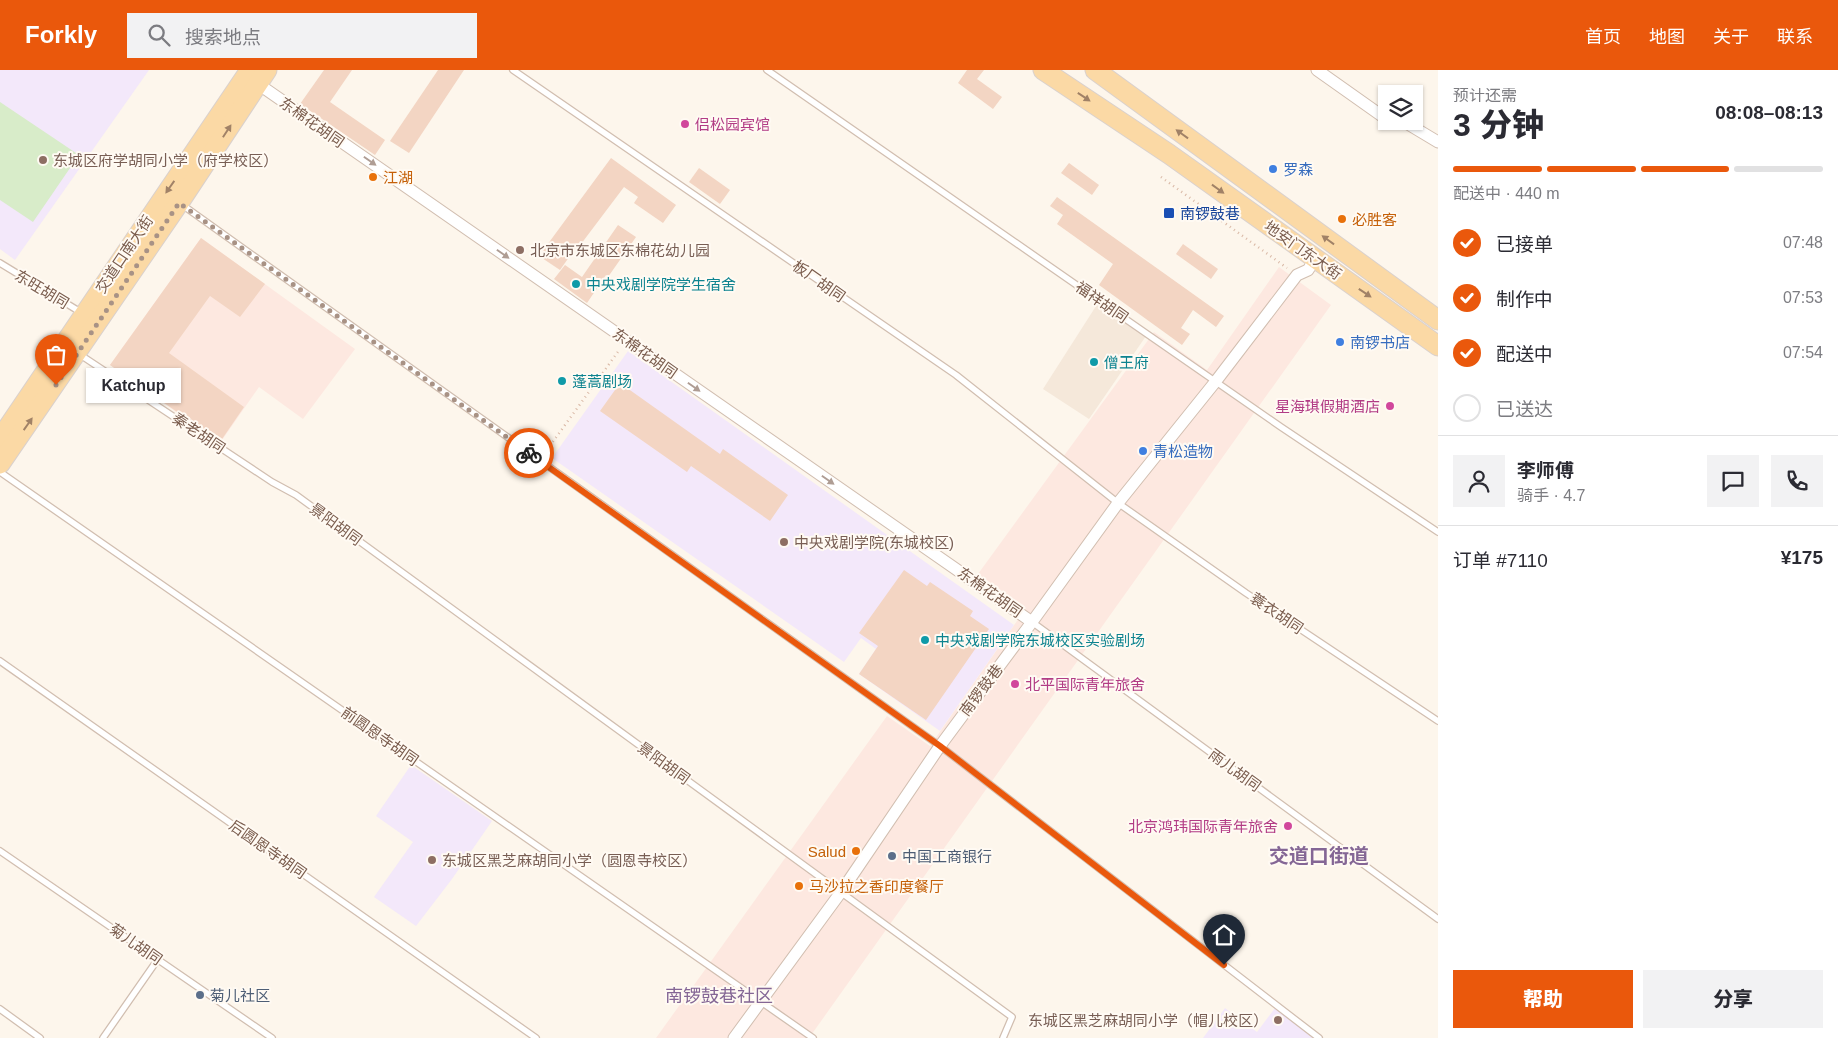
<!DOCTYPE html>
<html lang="zh">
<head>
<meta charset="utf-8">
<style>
  :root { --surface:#fff; --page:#f2f2f3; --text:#2b2b33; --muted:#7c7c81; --line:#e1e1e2; --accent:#ea580c }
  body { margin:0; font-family:Arial,"Noto Sans SC",sans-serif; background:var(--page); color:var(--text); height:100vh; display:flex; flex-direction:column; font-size:19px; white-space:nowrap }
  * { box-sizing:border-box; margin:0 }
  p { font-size:16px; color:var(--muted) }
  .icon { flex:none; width:28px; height:28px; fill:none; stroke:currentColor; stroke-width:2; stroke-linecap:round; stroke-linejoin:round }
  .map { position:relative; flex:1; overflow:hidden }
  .drawer { display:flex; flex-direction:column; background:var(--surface); width:400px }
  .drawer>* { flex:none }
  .controls { position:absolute; left:1378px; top:15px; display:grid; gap:10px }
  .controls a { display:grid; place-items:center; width:45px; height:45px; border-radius:0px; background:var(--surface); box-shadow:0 1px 4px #0004; font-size:25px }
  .pin { position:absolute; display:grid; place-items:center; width:42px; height:42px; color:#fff; margin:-51px -21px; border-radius:50% 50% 50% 0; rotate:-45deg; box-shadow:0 0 5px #0007 }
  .pin .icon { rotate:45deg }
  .courier { position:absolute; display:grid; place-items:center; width:50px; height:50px; margin:-25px; border:4px solid #ea580c; border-radius:50%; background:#fff; color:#222; box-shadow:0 1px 6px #0007 }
  .bubble { position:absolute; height:35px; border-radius:0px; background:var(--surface); box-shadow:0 1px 4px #0004; font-size:16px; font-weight:800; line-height:35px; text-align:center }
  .headline em { font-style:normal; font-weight:800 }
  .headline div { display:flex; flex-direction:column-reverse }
  .headline { display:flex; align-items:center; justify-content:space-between; height:85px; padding:0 15px }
  h1 { font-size:32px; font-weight:800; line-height:38px }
  .bar { display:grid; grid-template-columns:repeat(4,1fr); gap:8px 5px; align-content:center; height:60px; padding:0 15px }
  .bar i { height:6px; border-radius:4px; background:var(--line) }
  .bar .active { background:var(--accent) }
  .bar p { grid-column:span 4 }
  .line { display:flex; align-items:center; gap:12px; padding:0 15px; border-top:1px solid var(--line) }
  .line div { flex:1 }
  .round { display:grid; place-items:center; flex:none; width:52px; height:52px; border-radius:0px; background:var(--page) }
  ol { padding:0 15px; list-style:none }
  li { display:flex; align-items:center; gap:15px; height:55px }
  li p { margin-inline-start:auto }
  li .icon { padding:5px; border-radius:50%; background:var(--accent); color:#fff; stroke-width:4 }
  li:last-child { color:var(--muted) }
  li i { width:28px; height:28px; border:2px solid var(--line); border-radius:50% }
  .button { display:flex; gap:10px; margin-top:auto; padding:10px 15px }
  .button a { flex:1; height:58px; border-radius:0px; background:var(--accent); color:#fff; font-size:20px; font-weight:800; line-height:58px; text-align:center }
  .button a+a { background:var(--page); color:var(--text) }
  header { display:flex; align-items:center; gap:30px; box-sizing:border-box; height:70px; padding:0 25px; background:var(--accent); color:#fff }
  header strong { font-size:24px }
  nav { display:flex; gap:28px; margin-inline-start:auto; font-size:18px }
  .search { width:350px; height:45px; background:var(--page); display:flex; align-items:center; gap:12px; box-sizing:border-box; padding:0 18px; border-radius:0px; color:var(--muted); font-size:19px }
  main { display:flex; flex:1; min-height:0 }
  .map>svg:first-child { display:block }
  .residential { fill:#f5e8da }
  .commercial { fill:#fde8e0 }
  .education { fill:#f3e8fa }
  .green { fill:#d8ecc9 }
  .building { fill:#f3d5c3 }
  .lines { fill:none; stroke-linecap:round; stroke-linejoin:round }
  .lane-casing { stroke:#d1beb0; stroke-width:8 }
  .street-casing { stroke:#d1beb0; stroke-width:13 }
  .primary-casing { stroke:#dad1cd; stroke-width:21 }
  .path { stroke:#d9b8a5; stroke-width:2.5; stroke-dasharray:1 4; stroke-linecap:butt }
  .lane { stroke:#fff; stroke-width:5.5 }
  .street { stroke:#fff; stroke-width:11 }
  .primary { stroke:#fbd9a5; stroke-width:19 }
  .oneway { fill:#a18267 }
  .oneway2 { fill:#af9d94 }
  .done { stroke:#a89285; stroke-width:5; stroke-dasharray:0 9 }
  .route { stroke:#ea580c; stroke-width:6 }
  .hotel-dot { fill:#d1479c; stroke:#fffaf3; stroke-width:2 }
  .education-dot { fill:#8d6e63; stroke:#fffaf3; stroke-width:2 }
  .shop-dot { fill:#3f7fe0; stroke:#fffaf3; stroke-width:2 }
  .food-dot { fill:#e8710a; stroke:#fffaf3; stroke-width:2 }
  .transit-dot { fill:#1a4fb4; stroke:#fffaf3; stroke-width:2 }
  .culture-dot { fill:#0f9aa8; stroke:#fffaf3; stroke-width:2 }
  .service-dot { fill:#5c6f8a; stroke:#fffaf3; stroke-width:2 }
  .labels { text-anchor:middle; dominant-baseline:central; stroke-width:4; stroke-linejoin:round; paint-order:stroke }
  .street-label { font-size:15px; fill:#7a5c4d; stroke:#fffaf3 }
  .hotel-label { font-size:15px; fill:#b23c85; stroke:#fffaf3; text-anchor:start }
  .education-label { font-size:15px; fill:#785e54; stroke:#fffaf3; text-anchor:start }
  .shop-label { font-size:15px; fill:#366cbe; stroke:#fffaf3; text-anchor:start }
  .food-label { font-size:15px; fill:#c56008; stroke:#fffaf3; text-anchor:start }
  .transit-label { font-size:15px; fill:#164399; stroke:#fffaf3; text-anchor:start }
  .culture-label { font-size:15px; fill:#0d838f; stroke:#fffaf3; text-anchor:start }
  .service-label { font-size:15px; fill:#4e5e75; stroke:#fffaf3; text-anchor:start }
  .quarter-label { font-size:18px; fill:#846695; stroke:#fffaf3 }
  .district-label { font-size:20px; font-weight:bold; fill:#846695; stroke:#fffaf3 }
</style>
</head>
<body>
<header>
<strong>Forkly</strong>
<div class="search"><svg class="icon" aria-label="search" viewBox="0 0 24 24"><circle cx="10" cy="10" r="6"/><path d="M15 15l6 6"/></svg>搜索地点</div>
<nav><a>首页</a><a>地图</a><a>关于</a><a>联系</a></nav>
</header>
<main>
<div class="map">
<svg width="1438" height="968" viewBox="0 0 1438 968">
  <rect width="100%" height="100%" fill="#fdf6ec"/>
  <polygon class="residential" points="1098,233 1146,266 1089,349 1043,319"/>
  <g class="commercial">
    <polygon points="201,168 355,279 303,349 259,317 220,373 110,295"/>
    <polygon points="1279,197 1331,235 809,968 656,968 887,646 930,676 1026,538 978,504 1154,262 1207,300"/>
  </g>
  <g class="education">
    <polygon points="0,0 149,0 15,190 0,179"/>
    <polygon points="628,281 1014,555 940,661 859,604 876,579 861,568 844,592 552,388"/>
    <polygon points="411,695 492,751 452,809 416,856 374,827 413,772 376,746"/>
    <polygon points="1225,938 1257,962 1275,938 1315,968 1203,968"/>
  </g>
  <polygon class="green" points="0,32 79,85 33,152 0,130"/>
  <g class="building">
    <polygon points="324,0 352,0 330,32 385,70 375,85 300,34"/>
    <polygon points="438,0 464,0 409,83 390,71"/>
    <polygon points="967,0 984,0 977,9 1002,27 993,39 958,13"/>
    <polygon points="611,88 676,135 663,153 634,133 638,127 624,117 581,174 579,173 560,200 539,186"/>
    <polygon points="1069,93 1099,115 1092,125 1061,103"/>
    <polygon points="699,98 730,120 720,134 689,112"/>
    <polygon points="1057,127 1224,246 1216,257 1193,240 1181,258 1190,264 1182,275 1099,215 1113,194 1057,154 1063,145 1050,136"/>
    <polygon points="618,155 636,167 608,207 606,205 587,233 554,209 565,195 582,207"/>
    <polygon points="201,168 265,214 240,247 210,226 169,283 244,337 220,372 110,295"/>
    <polygon points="1183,174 1218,199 1211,209 1176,184"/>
    <polygon points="620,313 720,384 723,379 788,425 770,451 691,396 687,402 600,341"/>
    <polygon points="904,500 927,516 930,512 973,541 970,546 989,559 926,650 859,604 878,576 859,563"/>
  </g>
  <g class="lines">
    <g class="lane-casing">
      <g id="lane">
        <polyline points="513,0 956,305 1118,433 1246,523 1438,651"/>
        <polyline points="767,0 1281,357 1438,462"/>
        <polyline points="181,134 940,676 1319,968"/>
        <polyline points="0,193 82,243"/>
        <polyline points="79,284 272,412 296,425 1012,947 1003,968"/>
        <polyline points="0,402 813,968"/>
        <polyline points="1032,552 1438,849"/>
        <polyline points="0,591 536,968"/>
        <polyline points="0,781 272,968"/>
        <polyline points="0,939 40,968"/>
        <polyline points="103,968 158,889"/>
      </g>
    </g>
    <g class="street-casing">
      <g id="street">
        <polyline points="1317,0 1382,46 1386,47"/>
        <polyline points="254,11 1032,552"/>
        <polyline points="1403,51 1438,72"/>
        <polyline points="734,968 841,822 940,676 1032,552 1118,433 1216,311 1297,205 1308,200 1315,189"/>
      </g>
    </g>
    <g class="primary-casing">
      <g id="primary">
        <polyline points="1043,0 1169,84 1438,276"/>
        <polyline points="1095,0 1438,250"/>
        <polyline points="0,369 250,0"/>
        <polyline points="0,394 179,133 267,0"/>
      </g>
    </g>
    <g class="path">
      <polyline points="1161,107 1287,198"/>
      <polyline points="544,384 620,279"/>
    </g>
    <use href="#lane" class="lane"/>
    <use href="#street" class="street"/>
    <use href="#primary" class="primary"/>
  </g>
  <defs><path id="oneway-solid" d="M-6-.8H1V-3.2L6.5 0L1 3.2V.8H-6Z" transform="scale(1.25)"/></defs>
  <g class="oneway">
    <use href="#oneway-solid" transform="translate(1084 27) rotate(34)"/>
    <use href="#oneway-solid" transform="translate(227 61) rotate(-57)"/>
    <use href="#oneway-solid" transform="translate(1182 64) rotate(-144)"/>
    <use href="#oneway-solid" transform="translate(170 117) rotate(125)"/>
    <use href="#oneway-solid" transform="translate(1218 119) rotate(36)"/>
    <use href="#oneway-solid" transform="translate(1328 170) rotate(-144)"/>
    <use href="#oneway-solid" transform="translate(1365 223) rotate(34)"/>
    <use href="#oneway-solid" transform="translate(28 354) rotate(-55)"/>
  </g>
  <g class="oneway2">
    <use href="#oneway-solid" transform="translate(370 91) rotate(35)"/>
    <use href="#oneway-solid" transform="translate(503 184) rotate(35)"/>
    <use href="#oneway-solid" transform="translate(694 317) rotate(35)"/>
    <use href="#oneway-solid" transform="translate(828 410) rotate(35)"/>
  </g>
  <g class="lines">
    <polyline class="done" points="56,315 179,133 529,383"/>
    <polyline class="route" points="529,383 940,676 1224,895"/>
  </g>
  <g class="hotel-dot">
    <circle cx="685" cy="54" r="5"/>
    <circle cx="1390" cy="336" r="5"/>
    <circle cx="1015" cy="614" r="5"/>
    <circle cx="1288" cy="756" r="5"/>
  </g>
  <g class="education-dot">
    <circle cx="43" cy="90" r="5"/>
    <circle cx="520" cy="180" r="5"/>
    <circle cx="784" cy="472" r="5"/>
    <circle cx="432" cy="790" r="5"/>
    <circle cx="1278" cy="950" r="5"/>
  </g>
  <g class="shop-dot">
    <circle cx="1273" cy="99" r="5"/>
    <circle cx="1340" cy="272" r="5"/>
    <circle cx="1143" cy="381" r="5"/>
  </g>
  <g class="food-dot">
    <circle cx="373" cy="107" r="5"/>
    <circle cx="1342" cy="149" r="5"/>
    <circle cx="856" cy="781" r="5"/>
    <circle cx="799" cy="816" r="5"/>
  </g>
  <rect class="transit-dot" x="1163" y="137" width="12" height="12" rx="2.5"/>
  <g class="culture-dot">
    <circle cx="576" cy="214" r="5"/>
    <circle cx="1094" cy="292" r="5"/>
    <circle cx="562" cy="311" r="5"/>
    <circle cx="925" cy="570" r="5"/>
  </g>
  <g class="service-dot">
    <circle cx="892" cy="786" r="5"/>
    <circle cx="200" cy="925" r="5"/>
  </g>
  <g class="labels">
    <g class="street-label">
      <text transform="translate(312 52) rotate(35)">东棉花胡同</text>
      <text transform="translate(1303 180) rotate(35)">地安门东大街</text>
      <text transform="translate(124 184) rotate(-56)">交道口南大街</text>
      <text transform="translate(819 211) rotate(35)">板厂胡同</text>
      <text transform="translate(42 219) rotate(31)">东旺胡同</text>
      <text transform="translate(1102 232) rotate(35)">福祥胡同</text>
      <text transform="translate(645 283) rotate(35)">东棉花胡同</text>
      <text transform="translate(199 363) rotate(34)">秦老胡同</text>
      <text transform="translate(336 454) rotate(36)">景阳胡同</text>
      <text transform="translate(990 522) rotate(35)">东棉花胡同</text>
      <text transform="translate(1277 543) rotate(34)">蓑衣胡同</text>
      <text transform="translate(981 620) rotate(-53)">南锣鼓巷</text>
      <text transform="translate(380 666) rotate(35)">前圆恩寺胡同</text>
      <text transform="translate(664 693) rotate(36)">景阳胡同</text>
      <text transform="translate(1235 700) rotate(36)">雨儿胡同</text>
      <text transform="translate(268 779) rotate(35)">后圆恩寺胡同</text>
      <text transform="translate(136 874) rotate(35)">菊儿胡同</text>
    </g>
    <g class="hotel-label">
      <text x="695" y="54">侣松园宾馆</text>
      <text x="1380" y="336" text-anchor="end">星海琪假期酒店</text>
      <text x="1025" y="614">北平国际青年旅舍</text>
      <text x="1278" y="756" text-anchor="end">北京鸿玮国际青年旅舍</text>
    </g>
    <g class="education-label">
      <text x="53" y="90">东城区府学胡同小学（府学校区）</text>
      <text x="530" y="180">北京市东城区东棉花幼儿园</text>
      <text x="794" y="472">中央戏剧学院(东城校区)</text>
      <text x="442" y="790">东城区黑芝麻胡同小学（圆恩寺校区）</text>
      <text x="1268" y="950" text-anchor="end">东城区黑芝麻胡同小学（帽儿校区）</text>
    </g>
    <g class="shop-label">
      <text x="1283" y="99">罗森</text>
      <text x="1350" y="272">南锣书店</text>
      <text x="1153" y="381">青松造物</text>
    </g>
    <g class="food-label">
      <text x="383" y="107">江湖</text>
      <text x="1352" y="149">必胜客</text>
      <text x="846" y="781" text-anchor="end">Salud</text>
      <text x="809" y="816">马沙拉之香印度餐厅</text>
    </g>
    <g class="transit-label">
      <text x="1180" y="143">南锣鼓巷</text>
    </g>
    <g class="culture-label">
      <text x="586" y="214">中央戏剧学院学生宿舍</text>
      <text x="1104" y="292">僧王府</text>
      <text x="572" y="311">蓬蒿剧场</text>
      <text x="935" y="570">中央戏剧学院东城校区实验剧场</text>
    </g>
    <g class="service-label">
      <text x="902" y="786">中国工商银行</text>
      <text x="210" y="925">菊儿社区</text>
    </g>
    <g class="quarter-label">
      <text x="719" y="926">南锣鼓巷社区</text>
    </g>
    <g class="district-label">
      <text x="1319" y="786">交道口街道</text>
    </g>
  </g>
</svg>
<div class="controls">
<a><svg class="icon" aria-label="layers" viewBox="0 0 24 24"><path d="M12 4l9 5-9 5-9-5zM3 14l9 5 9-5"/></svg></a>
</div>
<div class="pin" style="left:56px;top:315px;background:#ea580c"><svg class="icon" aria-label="bag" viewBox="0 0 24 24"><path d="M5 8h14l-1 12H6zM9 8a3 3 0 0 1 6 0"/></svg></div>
<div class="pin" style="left:1224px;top:895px;background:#1f2937"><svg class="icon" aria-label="home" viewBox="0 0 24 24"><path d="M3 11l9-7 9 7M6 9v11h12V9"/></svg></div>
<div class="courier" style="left:529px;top:383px"><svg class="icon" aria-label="bike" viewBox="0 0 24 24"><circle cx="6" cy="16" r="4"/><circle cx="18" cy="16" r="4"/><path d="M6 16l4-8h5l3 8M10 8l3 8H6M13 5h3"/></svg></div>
<div class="bubble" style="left:86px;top:298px;width:95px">Katchup</div>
</div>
<section class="drawer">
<div class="headline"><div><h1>3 分钟</h1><p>预计还需</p></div><em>08:08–08:13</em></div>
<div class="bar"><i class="active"></i><i class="active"></i><i class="active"></i><i></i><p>配送中 · 440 m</p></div>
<ol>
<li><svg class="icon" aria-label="check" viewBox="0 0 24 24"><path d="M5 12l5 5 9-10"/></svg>已接单<p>07:48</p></li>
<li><svg class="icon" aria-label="check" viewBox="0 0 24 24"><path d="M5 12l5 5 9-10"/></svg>制作中<p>07:53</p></li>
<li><svg class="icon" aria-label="check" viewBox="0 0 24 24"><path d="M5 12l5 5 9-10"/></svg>配送中<p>07:54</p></li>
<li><i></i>已送达</li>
</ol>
<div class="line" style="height:90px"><a class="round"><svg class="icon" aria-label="person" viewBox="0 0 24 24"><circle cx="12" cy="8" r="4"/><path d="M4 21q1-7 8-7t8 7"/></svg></a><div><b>李师傅</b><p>骑手 · 4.7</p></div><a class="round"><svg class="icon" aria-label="chat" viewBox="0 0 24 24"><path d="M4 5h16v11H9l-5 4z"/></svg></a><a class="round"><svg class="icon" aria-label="phone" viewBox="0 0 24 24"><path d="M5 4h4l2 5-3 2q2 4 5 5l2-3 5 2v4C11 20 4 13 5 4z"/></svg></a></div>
<div class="line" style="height:65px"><div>订单 #7110</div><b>¥175</b></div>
<div class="button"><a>帮助</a><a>分享</a></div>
</section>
</main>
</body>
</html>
